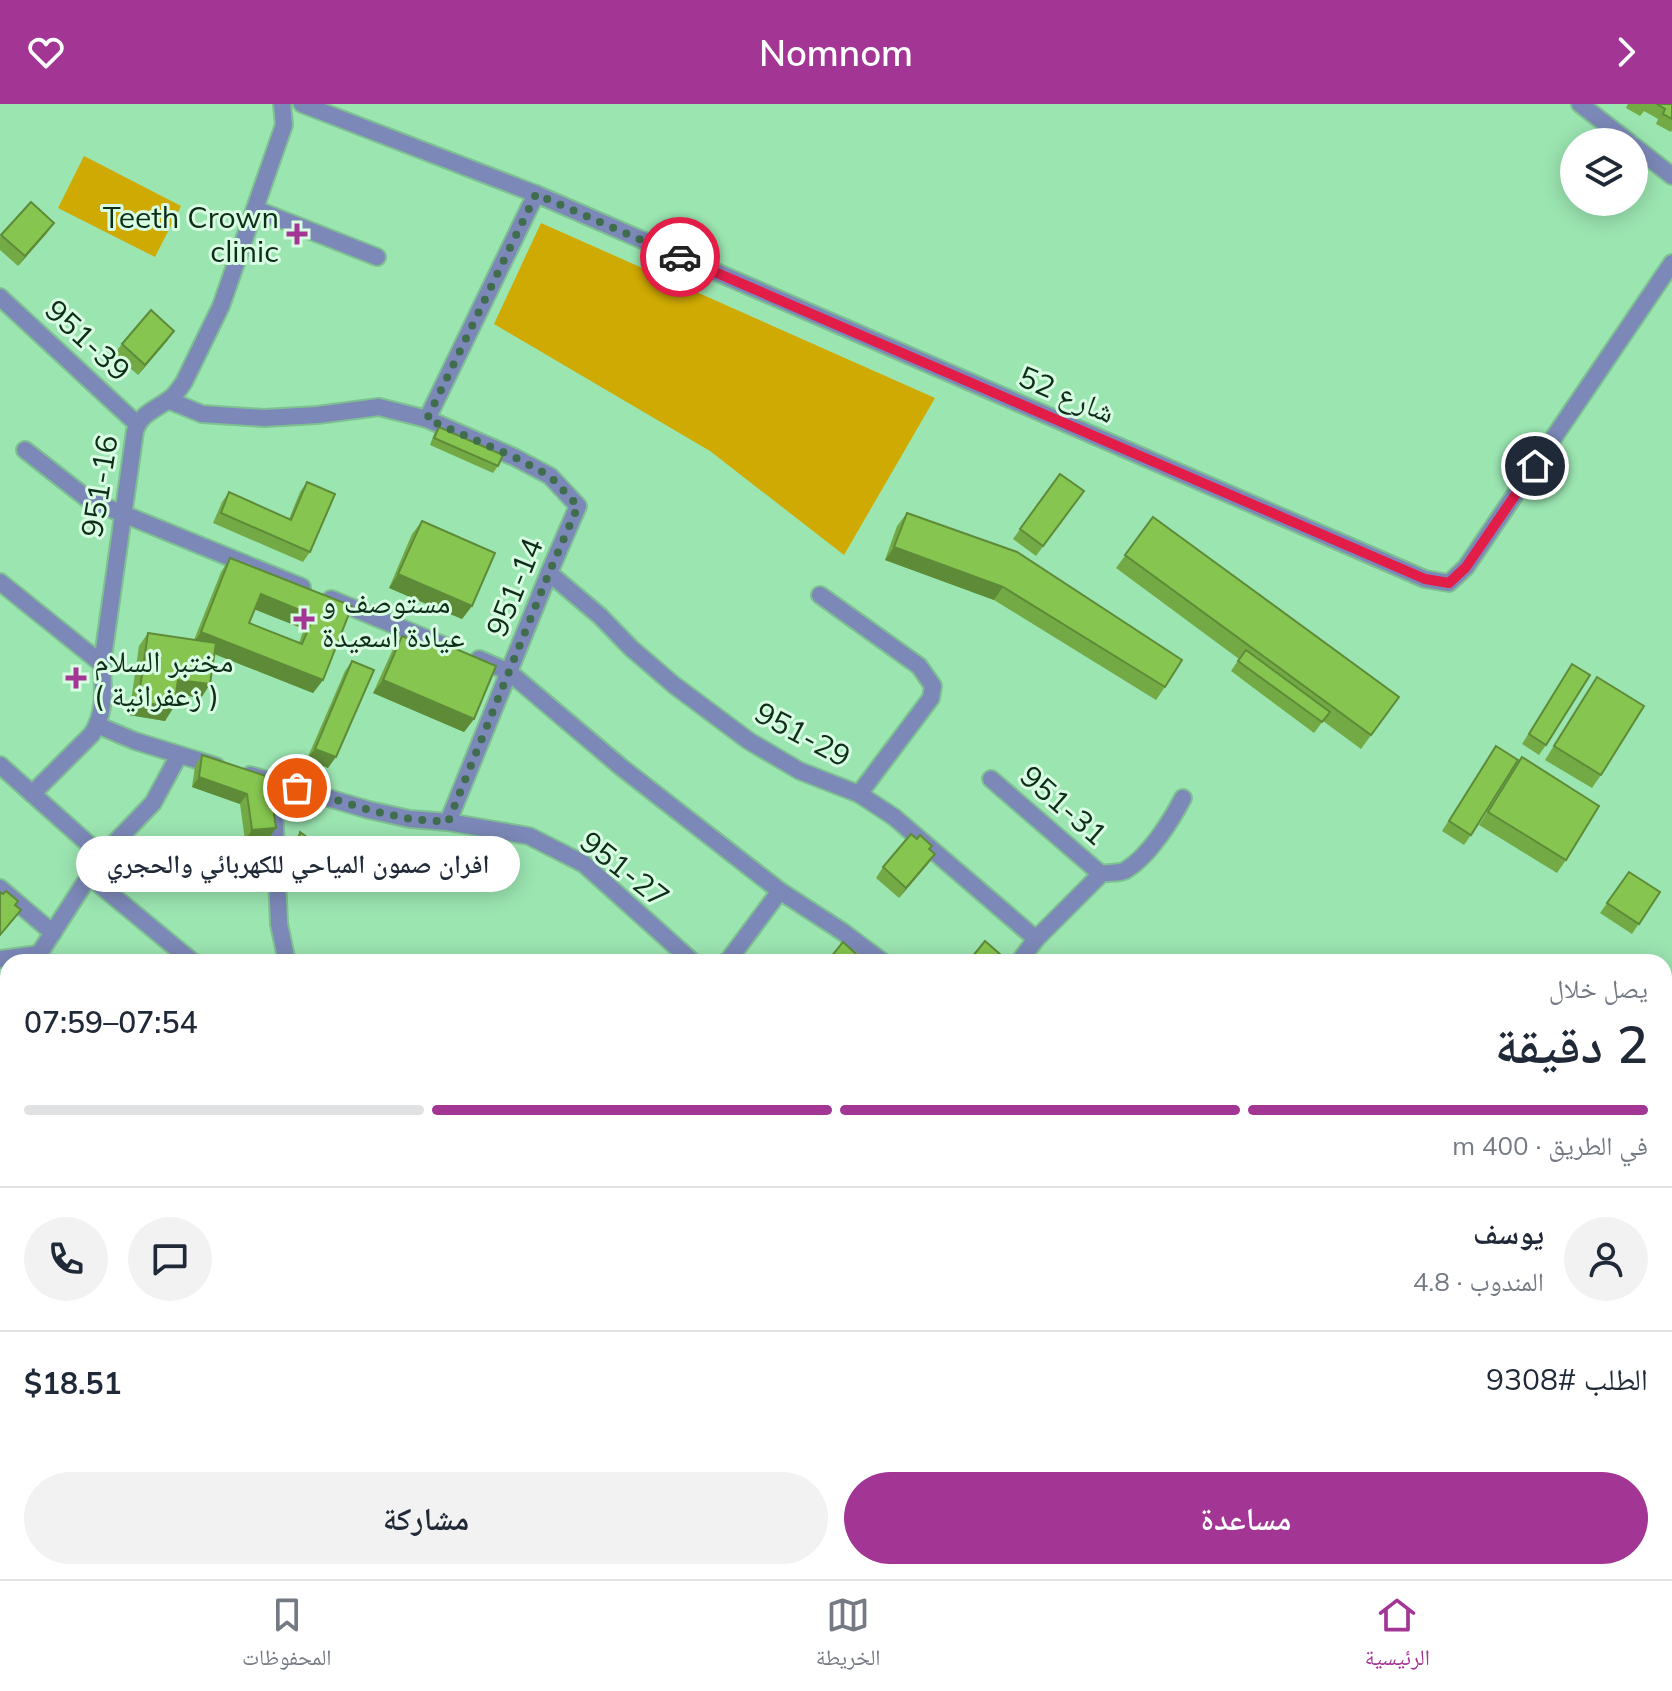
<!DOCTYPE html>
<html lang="ar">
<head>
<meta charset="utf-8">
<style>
  :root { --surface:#fff; --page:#f2f2f3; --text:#1f2937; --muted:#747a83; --line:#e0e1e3; --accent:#a33695 }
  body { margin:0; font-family:Mulish,"Noto Naskh Arabic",sans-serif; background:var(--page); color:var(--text); direction:rtl; height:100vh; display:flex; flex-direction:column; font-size:30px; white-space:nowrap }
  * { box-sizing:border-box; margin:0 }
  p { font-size:26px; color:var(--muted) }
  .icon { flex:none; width:44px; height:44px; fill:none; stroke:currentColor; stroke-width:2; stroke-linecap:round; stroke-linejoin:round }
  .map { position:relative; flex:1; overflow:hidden; direction:ltr }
  .panel { position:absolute; left:0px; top:850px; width:1672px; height:626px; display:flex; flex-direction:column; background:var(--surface); border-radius:24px 24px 0 0; box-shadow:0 4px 20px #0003; direction:rtl }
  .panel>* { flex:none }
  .tools { position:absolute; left:1560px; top:24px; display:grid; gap:16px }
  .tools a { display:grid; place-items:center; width:88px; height:88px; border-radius:50%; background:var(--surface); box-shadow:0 4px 20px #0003; font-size:40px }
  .pin { position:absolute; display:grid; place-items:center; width:68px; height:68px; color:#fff; margin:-34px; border:4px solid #fff; border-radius:50%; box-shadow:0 2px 8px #0007 }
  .courier { position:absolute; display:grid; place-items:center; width:80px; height:80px; margin:-40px; border:6px solid #e11d48; border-radius:50%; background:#fff; color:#222; box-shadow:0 2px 10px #0007 }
  .bubble { position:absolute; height:56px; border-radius:28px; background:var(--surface); box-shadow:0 4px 20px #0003; font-size:26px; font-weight:600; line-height:56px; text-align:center; direction:rtl }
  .summary em { font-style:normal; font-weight:600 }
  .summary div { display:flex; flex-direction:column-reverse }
  .summary { display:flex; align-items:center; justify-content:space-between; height:136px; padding:0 24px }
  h1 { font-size:52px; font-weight:600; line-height:60px }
  .bar { display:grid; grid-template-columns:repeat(4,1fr); gap:12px 8px; align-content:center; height:96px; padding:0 24px }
  .bar i { height:10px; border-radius:6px; background:var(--line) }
  .bar .current { background:var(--accent) }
  .bar p { grid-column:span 4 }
  .line { display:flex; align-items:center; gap:20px; padding:0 24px; border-top:2px solid var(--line) }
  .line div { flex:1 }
  .round { display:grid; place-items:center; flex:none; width:84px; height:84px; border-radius:42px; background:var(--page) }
  .primary-button { display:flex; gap:16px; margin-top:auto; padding:16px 24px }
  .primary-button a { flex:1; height:92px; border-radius:48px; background:var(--accent); color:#fff; font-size:32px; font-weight:600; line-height:92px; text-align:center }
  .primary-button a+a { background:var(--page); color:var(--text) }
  header { display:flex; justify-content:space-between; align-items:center; height:104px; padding:0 24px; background:var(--accent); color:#fff; font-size:36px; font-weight:600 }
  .tab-bar { display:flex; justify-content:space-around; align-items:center; height:112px; border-top:2px solid var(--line); background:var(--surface); font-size:22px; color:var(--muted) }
  .tab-bar a { display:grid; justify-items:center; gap:4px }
  .tab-bar .current { color:var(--accent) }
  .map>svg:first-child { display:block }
  .green { fill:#cfaa02 }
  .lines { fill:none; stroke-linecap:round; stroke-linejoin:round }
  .minor-casing { stroke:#7fc093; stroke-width:20 }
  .minor { stroke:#7c88b8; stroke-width:16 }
  .wall { fill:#73aa45; fill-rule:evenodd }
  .shaded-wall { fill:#5e8b38 }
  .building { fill:#86c650; stroke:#5e8b38; stroke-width:2; fill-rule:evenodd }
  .done { stroke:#3f6d4e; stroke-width:8; stroke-dasharray:0 14.4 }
  .route { stroke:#e11d48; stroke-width:10 }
  .poi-dot { fill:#a33695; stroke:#d8fde2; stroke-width:3 }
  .labels { text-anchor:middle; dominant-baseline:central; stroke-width:6; stroke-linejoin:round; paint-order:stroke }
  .poi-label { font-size:30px; fill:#0e2d19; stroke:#d8fde2; text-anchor:start }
  .street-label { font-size:30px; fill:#0e2d19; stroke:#d8fde2 }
</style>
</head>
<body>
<header><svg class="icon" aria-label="forward" viewBox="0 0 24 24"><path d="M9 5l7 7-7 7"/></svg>Nomnom<svg class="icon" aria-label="heart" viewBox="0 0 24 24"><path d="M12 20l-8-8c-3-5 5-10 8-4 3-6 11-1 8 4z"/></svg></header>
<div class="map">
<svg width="1672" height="1475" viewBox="0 0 1672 1475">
  <rect width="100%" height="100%" fill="#9be5b1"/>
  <g class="green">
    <polygon points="84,52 181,102 155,153 58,104"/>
    <polygon points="541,119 935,294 844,451 710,347 494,220"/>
  </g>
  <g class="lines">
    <g class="minor-casing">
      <g id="minor">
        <polyline points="302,0 536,90 1425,475 1449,479 1466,463 1672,159"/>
        <polyline points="1580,0 1629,38"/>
        <polyline points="1634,42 1672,72"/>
        <polyline points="255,105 377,153"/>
        <polyline points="0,193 137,320"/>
        <polyline points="168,296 202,310 264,314 317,311 379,303 427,315 514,353 550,372 578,402 549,469 448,718"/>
        <polyline points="427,315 536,90"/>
        <polyline points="25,346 89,396 302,483"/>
        <polyline points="549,469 600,512 631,544 674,581 749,637 800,667 859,690 894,713 1036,835"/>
        <polyline points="0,478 102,560"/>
        <polyline points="820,491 919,562 933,582 931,594 859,690"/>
        <polyline points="331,495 450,544"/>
        <polyline points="479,555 509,568 621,663 780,787 843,828 883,858"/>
        <polyline points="97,621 135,637 216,662"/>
        <polyline points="0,661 102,752"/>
        <polyline points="250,671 369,706 410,715 448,718 529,732 584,760 693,858"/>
        <polyline points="991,675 1101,770"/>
        <polyline points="273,677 279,820 287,858"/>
        <path d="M32 690 92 630C106 608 103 585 102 560L135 327C141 309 156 305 170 295 176 290 180 284 184 278L221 202 284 21 282 0"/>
        <polyline points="89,772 193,858"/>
        <polyline points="0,784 53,829"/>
        <polyline points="39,850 102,752 153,699 179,651"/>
        <polyline points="0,855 39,850"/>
        <polyline points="727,858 780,787"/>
        <path d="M1019 858 1036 835 1101 770C1109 768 1119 770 1126 766 1149 752 1171 717 1183 694"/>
        <polyline points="0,1070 8,1078"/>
        <polyline points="8,1144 1,1159 1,1180 8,1187"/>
        <polyline points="463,1468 471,1475"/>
        <polyline points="720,1468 728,1475"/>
        <polyline points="858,1468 873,1475"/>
        <polyline points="1074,1468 1090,1475"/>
        <polyline points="1435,1468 1447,1475"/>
        <polyline points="1494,1468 1495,1475"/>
        <polyline points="534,1475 540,1468"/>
        <polyline points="688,1475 694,1468"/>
        <polyline points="1274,1475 1278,1468"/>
        <polyline points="1671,1475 1672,1473"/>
      </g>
    </g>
    <use href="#minor" class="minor"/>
  </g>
  <g class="wall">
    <polygon points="1628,0 1672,0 1672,26 1671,28 1656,20 1658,15 1644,7 1640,12 1626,4"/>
    <polygon points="31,98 54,119 18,162 0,146 0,133"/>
    <polygon points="167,237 138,271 114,250 122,240"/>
    <polygon points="439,323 498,362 493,369 430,341 434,330"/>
    <polygon points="1060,370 1084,387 1036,452 1013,435"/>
    <polygon points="307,378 310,448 303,458 213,419 222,398 229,388 289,415 300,388"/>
    <polygon points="907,409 1165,583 1156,596 994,496 885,456 897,422"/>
    <polygon points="1153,413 1399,593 1361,645 1323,617 1314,629 1231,567 1239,555 1116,464"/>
    <polygon points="422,417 472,502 462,515 389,484 412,430"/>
    <path d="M230 454 352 502 323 576 313 589 214 550 210 580 201 594 176 590 165 617 129 611 139 542 148 529 194 536 221 468ZM255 505 304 525 299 539 249 519Z"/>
    <polygon points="402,532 427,542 433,535 474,615 464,628 373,589 393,545"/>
    <polygon points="352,557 328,664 307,655 345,567"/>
    <polygon points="1572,560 1546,641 1539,651 1522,640"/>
    <polygon points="1597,573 1601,671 1592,684 1545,656"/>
    <polygon points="1496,642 1471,731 1464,741 1442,727"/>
    <polygon points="202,651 269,673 269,734 245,736 240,700 192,683 195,662"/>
    <polygon points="1522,653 1566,756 1557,769 1479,721"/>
    <polygon points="300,728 322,744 302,773 294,768 304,754 294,747 295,735"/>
    <polygon points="930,746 935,750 899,794 876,774 883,763"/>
    <polygon points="1629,768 1660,788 1632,830 1600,809"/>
    <polygon points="8,911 8,935 0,928 0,922"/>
    <polygon points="1672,1018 1672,1057 1664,1051 1664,1030"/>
    <polygon points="1672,1118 1672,1144 1664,1139 1664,1131"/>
    <polygon points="1672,1385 1672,1468 1667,1475 1662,1474 1661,1475 1615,1475 1619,1468 1664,1468 1664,1397"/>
  </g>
  <g class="shaded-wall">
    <polygon points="54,119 47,129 18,162 25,152"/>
    <polygon points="174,227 167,237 138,271 145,261"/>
    <polygon points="894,443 1003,483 994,496 885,456"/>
    <polygon points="398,470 472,502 462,515 389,484"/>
    <polygon points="261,490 314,512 304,525 251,504"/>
    <polygon points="201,528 323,576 313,589 192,541"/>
    <polygon points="178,576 210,580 201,594 169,589"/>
    <polygon points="383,576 474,615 464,628 373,589"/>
    <polygon points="138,598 174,603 165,617 129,611"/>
    <polygon points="315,645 336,653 328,664 307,655"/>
    <polygon points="199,673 247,690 240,700 192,683"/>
    <polygon points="276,724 269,734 245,736 252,726"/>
    <polygon points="935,750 928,760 899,794 906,784"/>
  </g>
  <g class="building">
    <polygon points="1657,0 1672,0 1672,15 1663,10 1665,5"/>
    <polygon points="31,98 54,119 25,152 1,131"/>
    <polygon points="151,206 174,227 145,261 122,240"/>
    <polygon points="439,323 503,351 498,362 434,334"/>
    <polygon points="1060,370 1084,387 1043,442 1020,425"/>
    <polygon points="307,378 335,390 310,448 221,409 229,388 291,416"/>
    <polygon points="907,409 1017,448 1182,556 1165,583 1003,483 894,443"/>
    <polygon points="1153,413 1399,593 1371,631 1125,451"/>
    <polygon points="422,417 495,449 472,502 398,470"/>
    <path d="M230 454 352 502 323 576 201 528ZM261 490 314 512 302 540 249 519Z"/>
    <polygon points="148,529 216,539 210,580 178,576 174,603 138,598"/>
    <polygon points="402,532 429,543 433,535 496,562 474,615 383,576"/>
    <polygon points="1246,546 1330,608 1322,618 1238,557"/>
    <polygon points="352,557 374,566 336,653 315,645"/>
    <polygon points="1572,560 1590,571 1546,641 1529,630"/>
    <polygon points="1597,573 1644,602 1601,671 1554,642"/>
    <polygon points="1496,642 1518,656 1471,731 1449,717"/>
    <polygon points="202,651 269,673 276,724 252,726 247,690 199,673"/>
    <polygon points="1522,653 1599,702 1566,756 1488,708"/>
    <polygon points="300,728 322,744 306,767 299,761 309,747 299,741"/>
    <polygon points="911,730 917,735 920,731 932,742 929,745 935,750 906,784 883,763"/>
    <polygon points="1629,768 1660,788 1639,820 1607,799"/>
    <polygon points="6,787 18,797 15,801 21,806 0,831 0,788 3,790"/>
    <polygon points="985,837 1009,858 968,858"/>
    <polygon points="843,838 865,858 827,858"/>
    <polygon points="1672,1018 1672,1042 1664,1036 1664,1030"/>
    <polygon points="1664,1097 1669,1100 1664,1107"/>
    <polygon points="1672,1119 1672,1135 1665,1130"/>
    <polygon points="1672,1385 1672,1433 1664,1428 1664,1397"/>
    <polygon points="1664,1436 1672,1441 1671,1470 1664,1464"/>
    <polygon points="1664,1464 1667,1466 1661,1475 1619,1475 1616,1473 1620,1468 1664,1468"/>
  </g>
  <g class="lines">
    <polyline class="done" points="297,684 369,706 410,715 448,718 549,469 578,402 550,372 514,353 427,315 536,90 680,153"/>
    <polyline class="route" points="680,153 1425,475 1449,479 1466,463 1535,362"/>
  </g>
  <g class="poi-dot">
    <path d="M293 118h8v8h8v8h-8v8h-8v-8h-8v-8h8z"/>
    <path d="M300 503h8v8h8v8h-8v8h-8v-8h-8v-8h8z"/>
    <path d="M72 562h8v8h8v8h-8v8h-8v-8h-8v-8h8z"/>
  </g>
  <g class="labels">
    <g class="poi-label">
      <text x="279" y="113" text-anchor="end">Teeth Crown<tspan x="279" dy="34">clinic</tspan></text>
      <text x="322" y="498">مستوصف و<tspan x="322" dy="34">عيادة اسعيدة</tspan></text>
      <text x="94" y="557">مختبر السلام<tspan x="94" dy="34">( زعفرانية )</tspan></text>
    </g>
    <g class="street-label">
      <text transform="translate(88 236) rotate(43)">951-39</text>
      <text transform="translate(1067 290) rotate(23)">شارع 52</text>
      <text transform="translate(99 382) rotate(-81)">951-16</text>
      <text transform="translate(514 483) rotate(-68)">951-14</text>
      <text transform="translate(803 630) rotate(28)">951-29</text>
      <text transform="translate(1064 701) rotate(41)">951-31</text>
      <text transform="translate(625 765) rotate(38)">951-27</text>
    </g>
  </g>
</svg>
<div class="tools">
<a><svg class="icon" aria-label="layers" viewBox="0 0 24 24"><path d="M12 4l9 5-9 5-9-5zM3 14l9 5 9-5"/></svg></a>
</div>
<div class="pin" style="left:297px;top:684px;background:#ea580c"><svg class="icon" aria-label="bag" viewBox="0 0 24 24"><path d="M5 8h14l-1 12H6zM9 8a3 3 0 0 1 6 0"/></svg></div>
<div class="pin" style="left:1535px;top:362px;background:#1f2937"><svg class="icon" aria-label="home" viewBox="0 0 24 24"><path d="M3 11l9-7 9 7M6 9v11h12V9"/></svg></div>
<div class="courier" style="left:680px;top:153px"><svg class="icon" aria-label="car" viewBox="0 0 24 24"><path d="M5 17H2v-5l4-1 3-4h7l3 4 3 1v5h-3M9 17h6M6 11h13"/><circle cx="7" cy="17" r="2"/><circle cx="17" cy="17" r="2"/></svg></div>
<div class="bubble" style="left:76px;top:732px;width:444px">افران صمون المياحي للكهربائي والحجري</div>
<section class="panel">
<div class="summary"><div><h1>2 دقيقة</h1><p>يصل خلال</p></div><em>07:54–07:59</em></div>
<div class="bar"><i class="current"></i><i class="current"></i><i class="current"></i><i></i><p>في الطريق · 400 m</p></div>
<div class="line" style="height:144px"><a class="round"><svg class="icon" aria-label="person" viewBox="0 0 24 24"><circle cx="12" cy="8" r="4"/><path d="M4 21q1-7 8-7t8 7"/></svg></a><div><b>يوسف</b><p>المندوب · 4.8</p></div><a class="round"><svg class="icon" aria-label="chat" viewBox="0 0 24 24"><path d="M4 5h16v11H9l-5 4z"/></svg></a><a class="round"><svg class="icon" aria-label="phone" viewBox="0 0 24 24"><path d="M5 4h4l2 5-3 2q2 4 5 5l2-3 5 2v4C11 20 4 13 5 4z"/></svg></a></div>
<div class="line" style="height:104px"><div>الطلب #9308</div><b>$18.51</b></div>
<div class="primary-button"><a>مساعدة</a><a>مشاركة</a></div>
</section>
</div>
<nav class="tab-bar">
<a class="current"><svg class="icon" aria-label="home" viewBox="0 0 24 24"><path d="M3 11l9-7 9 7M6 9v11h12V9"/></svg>الرئيسية</a>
<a><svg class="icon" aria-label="map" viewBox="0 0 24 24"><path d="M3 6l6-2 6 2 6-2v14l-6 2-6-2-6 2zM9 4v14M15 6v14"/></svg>الخريطة</a>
<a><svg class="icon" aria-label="saved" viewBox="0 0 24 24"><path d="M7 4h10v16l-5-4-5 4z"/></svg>المحفوظات</a>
</nav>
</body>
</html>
